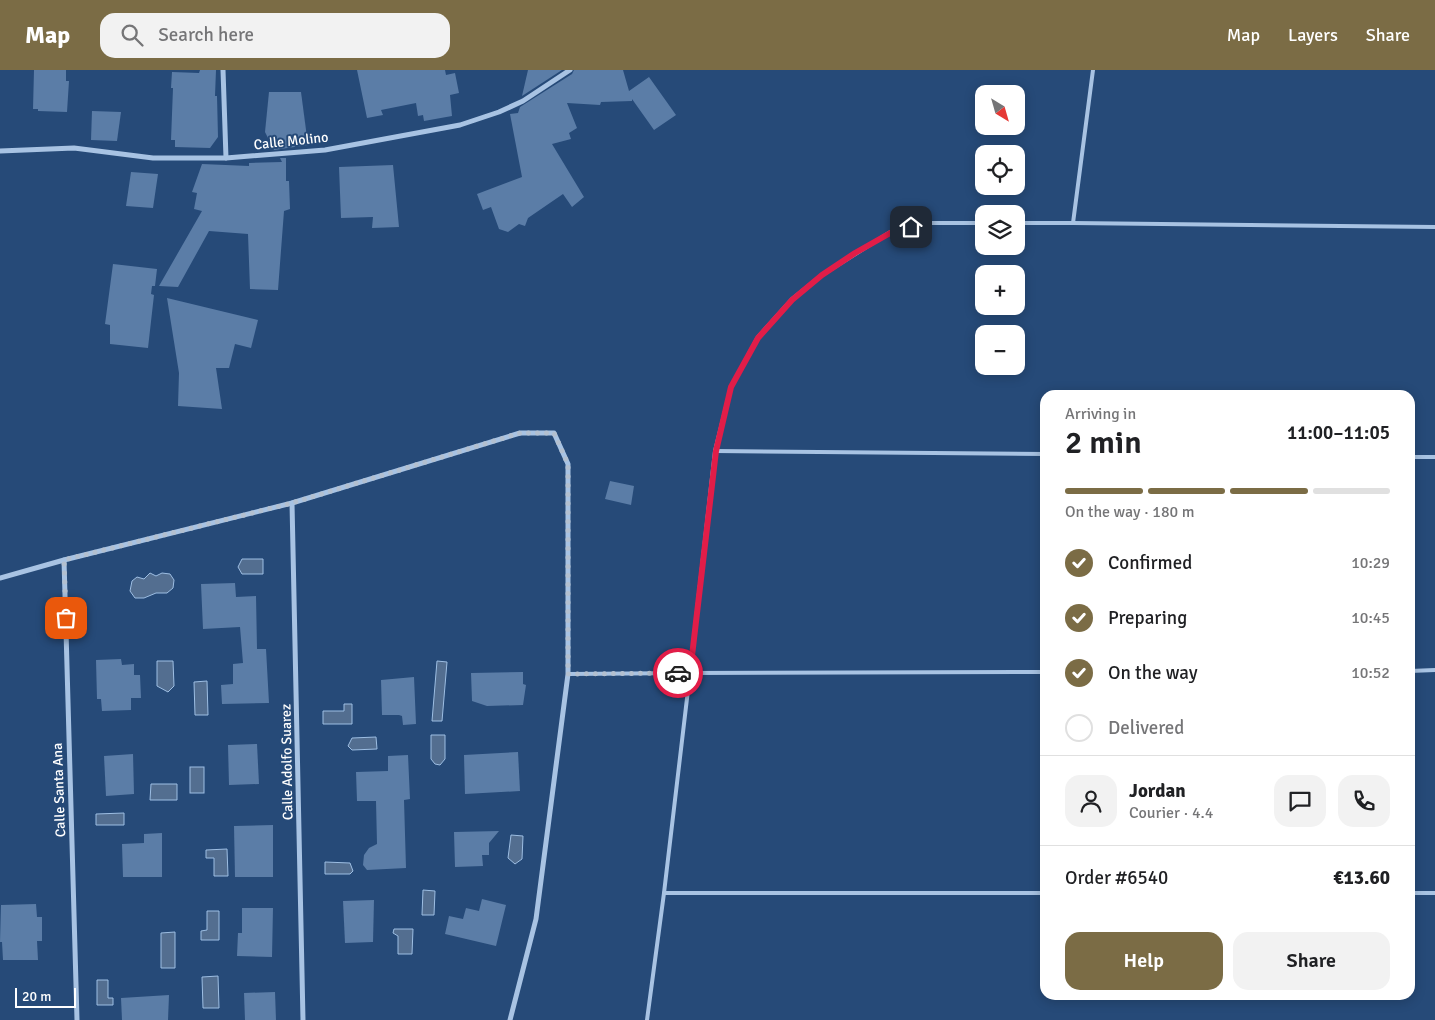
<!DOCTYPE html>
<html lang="en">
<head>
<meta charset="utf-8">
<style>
  :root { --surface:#fff; --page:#f2f2f2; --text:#202124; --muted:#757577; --line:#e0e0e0; --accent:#7b6c45 }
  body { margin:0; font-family:Signika,sans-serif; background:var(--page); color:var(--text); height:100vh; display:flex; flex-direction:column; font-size:19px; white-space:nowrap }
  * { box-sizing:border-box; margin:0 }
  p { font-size:16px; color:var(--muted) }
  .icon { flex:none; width:28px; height:28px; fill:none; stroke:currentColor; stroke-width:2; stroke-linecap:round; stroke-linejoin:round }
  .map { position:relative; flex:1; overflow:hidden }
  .panel { position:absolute; left:1040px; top:320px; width:375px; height:610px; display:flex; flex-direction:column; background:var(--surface); border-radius:15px; box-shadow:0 2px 12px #0003 }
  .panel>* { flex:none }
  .needle { width:32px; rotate:143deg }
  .buttons { position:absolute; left:975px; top:15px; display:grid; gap:10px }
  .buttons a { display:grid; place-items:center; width:50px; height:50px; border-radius:10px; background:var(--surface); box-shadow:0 2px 12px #0003; font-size:25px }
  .scale { position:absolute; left:15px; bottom:12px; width:61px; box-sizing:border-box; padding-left:5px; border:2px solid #fff; border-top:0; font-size:14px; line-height:18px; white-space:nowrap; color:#fff; -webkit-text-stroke:4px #264a78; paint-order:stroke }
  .pin { position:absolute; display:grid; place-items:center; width:42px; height:42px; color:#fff; margin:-21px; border-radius:10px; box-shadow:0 2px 8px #0006 }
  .courier { position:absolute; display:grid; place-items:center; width:50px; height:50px; margin:-25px; border:4px solid #e11d48; border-radius:50%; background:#fff; color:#222; box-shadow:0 1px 6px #0007 }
  .overview em { font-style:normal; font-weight:600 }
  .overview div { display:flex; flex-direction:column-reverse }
  .overview { display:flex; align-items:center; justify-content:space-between; height:85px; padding:0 25px }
  h1 { font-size:32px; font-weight:600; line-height:38px }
  .bar { display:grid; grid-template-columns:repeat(4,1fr); gap:8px 5px; align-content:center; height:60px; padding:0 25px }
  .bar i { height:6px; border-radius:4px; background:var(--line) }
  .bar .on { background:var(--accent) }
  .bar p { grid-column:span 4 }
  .line { display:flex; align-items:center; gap:12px; padding:0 25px; border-top:1px solid var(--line) }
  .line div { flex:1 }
  .round { display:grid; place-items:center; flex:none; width:52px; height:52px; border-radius:15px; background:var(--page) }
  ol { padding:0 25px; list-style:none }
  li { display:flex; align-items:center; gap:15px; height:55px }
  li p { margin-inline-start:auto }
  li .icon { padding:5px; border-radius:50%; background:var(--accent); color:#fff; stroke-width:4 }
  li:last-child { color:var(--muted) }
  li i { width:28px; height:28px; border:2px solid var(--line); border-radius:50% }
  .cta { display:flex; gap:10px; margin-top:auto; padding:10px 25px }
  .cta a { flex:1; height:58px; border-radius:15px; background:var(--accent); color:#fff; font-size:20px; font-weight:600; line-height:58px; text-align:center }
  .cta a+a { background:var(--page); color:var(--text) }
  header { display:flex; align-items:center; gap:30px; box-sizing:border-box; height:70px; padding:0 25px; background:var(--accent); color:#fff }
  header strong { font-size:24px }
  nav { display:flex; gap:28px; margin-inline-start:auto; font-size:18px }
  .search { width:350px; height:45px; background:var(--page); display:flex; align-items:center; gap:12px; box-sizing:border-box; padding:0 18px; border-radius:15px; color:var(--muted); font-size:19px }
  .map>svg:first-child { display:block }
  .water { fill:#536e90; stroke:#9dbee3 }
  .building { fill:#5b7da7 }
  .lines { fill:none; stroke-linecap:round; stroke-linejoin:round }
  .service { stroke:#a8c3e3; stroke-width:4 }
  .minor { stroke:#a8c3e3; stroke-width:5 }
  .done { stroke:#b3c0d0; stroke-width:5; stroke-dasharray:0 9 }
  .route { stroke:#e11d48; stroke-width:6 }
  .labels { text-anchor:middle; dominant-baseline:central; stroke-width:4; stroke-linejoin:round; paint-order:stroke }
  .street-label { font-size:14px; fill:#fff; stroke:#264a78 }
</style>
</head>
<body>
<header>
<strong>Map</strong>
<div class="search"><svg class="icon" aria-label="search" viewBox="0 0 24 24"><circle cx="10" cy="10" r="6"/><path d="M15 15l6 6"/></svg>Search here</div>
<nav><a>Map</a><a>Layers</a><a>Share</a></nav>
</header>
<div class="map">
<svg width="1435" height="950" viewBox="0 0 1435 950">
  <rect width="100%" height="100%" fill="#264a78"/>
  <g class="water">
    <polygon points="242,489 263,489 263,504 242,504 238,497"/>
    <polygon points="150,503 156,506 162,503 170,504 174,510 173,518 167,523 156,523 144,528 135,528 130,521 132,511 137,507 144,509"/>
    <polygon points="157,591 173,591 174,616 168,622 157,616"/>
    <polygon points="437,591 447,592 442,651 432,651"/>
    <polygon points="207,611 208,645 195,645 194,612"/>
    <polygon points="344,634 352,634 352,654 323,654 323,641 344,641"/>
    <polygon points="431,665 445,665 445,689 440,695 435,694 431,689"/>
    <polygon points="376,667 377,679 352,680 348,676 352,668"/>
    <rect x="190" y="697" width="14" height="26"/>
    <polygon points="151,714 177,714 177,730 150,730"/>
    <polygon points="124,743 124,755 96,755 96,744"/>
    <polygon points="511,765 523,766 522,789 515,794 508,788"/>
    <polygon points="227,779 228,806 214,806 214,788 206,788 206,780"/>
    <polygon points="325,792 350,793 353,801 350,804 325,804"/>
    <polygon points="423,820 435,821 434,845 422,845"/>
    <polygon points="207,841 219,841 219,870 201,870 201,861 207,860"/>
    <polygon points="394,859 413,859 412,884 398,884 398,866 393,863"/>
    <polygon points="175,862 175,898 161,898 161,863"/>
    <polygon points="218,906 219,938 203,938 202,907"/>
    <polygon points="97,910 108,910 108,928 113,928 113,935 97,935"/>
  </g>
  <g class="building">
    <polygon points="34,0 66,0 66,11 69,11 67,42 38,41 38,39 33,39"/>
    <polygon points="200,0 216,0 215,26 217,26 218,67 210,78 175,77 175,70 171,70 173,18 171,18 172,2 199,3"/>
    <polygon points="357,0 445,0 446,5 455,3 459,23 450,25 452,46 424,51 423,45 418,46 416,33 381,40 383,45 367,48"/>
    <polygon points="528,0 562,0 522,26"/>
    <polygon points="574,0 623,0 629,21 649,7 676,45 654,60 632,29 632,31 601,32 600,35 567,33 577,58 569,63 571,69 552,74 584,127 572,137 563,124 528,148 525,156 519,154 508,162 499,159 491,137 483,140 477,124 522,107 510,44 518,43 520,37 572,4"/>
    <polygon points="269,22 301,22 308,75 274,80 265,62"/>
    <polygon points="92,41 121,42 117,71 91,70"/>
    <polygon points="280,88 286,88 286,111 289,111 290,139 284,141 278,220 250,219 248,164 209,161 178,217 159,216 202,141 194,139 197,123 192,122 202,94 249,96 249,93 282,92"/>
    <polygon points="393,95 399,157 372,158 373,147 341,148 339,97"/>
    <polygon points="131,102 158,104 153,138 126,136"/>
    <polygon points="113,194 157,199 155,216 152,216 151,224 154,225 148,278 110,274 110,255 105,254"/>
    <polygon points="167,228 258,250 251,278 235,274 229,298 216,298 222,339 178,336 179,303"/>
    <polygon points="610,411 634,416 631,435 605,429"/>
    <polygon points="235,513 236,527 256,526 257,579 266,579 269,633 222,634 221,615 233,614 233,594 243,593 240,557 203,559 201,514"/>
    <polygon points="121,589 122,595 134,594 134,605 140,605 141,628 131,628 131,640 102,641 101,629 97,629 96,590"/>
    <polygon points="523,602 523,614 526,615 523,635 487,636 472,631 471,603"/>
    <polygon points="414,607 416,654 403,655 402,646 399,645 382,645 381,610"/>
    <polygon points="257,674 259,714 229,715 228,675"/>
    <polygon points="518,682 520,721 465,724 464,685"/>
    <polygon points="133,684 134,724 106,726 104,686"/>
    <polygon points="408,685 410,729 404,730 406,798 367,800 363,795 364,785 369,778 377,774 376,731 357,731 356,702 388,701 388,686"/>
    <polygon points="273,755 273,807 235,807 234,756"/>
    <polygon points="499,761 489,773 489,785 482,785 483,796 455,797 454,762"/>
    <polygon points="162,763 162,807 123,807 122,774 144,773 144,764"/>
    <polygon points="482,829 506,835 496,876 445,864 449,846 463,849 466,838 479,841"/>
    <polygon points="374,830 373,872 345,873 343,831"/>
    <polygon points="36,834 37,847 42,847 42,871 37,871 38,890 3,890 2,872 0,872 1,835"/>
    <polygon points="242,838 273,838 272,887 237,886 238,863 242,863"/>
    <polygon points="275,922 276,950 245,950 244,923"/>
    <polygon points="169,925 168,950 122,950 121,928"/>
  </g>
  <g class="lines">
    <g class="service">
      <polyline points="1016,153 1073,153 1093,0"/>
      <polyline points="1073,153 1435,157"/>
      <polyline points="715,381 1045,384"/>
      <polyline points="1410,387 1435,387"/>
      <polyline points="1410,601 1435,600"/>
      <polyline points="1045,602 690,603 664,823 1045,823"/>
      <polyline points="568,604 690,603 715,381 731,317 758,267 792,229 822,205 892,161 929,153 984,153"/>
      <polyline points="1410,823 1435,823"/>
      <polyline points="647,950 664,823"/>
    </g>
    <g class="minor">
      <polyline points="223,0 226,88"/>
      <polyline points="0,81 74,78 153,88 226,88 325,80 460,55 499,42 523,31 570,0"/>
      <polyline points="292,433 303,950"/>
      <polyline points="64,490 77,950"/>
      <polyline points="0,508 64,490 292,433 520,363 554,363 568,394 568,604 536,849 510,950"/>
    </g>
  </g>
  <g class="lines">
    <polyline class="done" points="66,548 64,490 292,433 520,363 554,363 568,394 568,604 678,603"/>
    <polyline class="route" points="678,603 690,603 716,381 731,317 758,268 792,230 822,205 855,183 892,162 911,157"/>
  </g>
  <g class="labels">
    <g class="street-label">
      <text transform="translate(291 71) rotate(-6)">Calle Molino</text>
      <text transform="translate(287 692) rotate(-91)">Calle Adolfo Suarez</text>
      <text transform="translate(59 720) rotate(-92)">Calle Santa Ana</text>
    </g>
  </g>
</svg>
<div class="buttons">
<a><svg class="needle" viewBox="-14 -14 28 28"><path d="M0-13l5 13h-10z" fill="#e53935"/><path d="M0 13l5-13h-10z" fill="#757577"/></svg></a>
<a><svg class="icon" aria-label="locate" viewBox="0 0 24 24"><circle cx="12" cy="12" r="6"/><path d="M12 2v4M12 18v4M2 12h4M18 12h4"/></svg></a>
<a><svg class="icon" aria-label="layers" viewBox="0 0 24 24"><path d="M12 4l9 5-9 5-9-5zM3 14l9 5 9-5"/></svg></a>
<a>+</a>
<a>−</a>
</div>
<div class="scale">20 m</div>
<div class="pin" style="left:66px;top:548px;background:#ea580c"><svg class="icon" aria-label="bag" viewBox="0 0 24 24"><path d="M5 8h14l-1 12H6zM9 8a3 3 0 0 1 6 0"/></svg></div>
<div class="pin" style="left:911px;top:157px;background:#1f2937"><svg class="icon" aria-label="home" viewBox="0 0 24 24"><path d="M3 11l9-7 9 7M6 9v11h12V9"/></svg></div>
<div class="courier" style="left:678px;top:603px"><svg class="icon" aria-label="car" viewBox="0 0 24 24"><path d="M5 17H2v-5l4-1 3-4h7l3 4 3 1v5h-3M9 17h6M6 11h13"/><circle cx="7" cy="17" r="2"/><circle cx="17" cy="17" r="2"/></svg></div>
<section class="panel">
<div class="overview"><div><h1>2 min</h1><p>Arriving in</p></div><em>11:00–11:05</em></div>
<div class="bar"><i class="on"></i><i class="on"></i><i class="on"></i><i></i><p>On the way · 180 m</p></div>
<ol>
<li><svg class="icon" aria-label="check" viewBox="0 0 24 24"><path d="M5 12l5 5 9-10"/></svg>Confirmed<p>10:29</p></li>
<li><svg class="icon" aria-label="check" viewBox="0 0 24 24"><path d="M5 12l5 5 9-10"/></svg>Preparing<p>10:45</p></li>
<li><svg class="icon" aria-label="check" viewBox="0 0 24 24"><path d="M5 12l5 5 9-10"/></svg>On the way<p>10:52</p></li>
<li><i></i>Delivered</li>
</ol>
<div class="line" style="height:90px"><a class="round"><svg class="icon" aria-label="person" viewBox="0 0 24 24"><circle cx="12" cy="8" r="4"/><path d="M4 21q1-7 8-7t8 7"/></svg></a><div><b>Jordan</b><p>Courier · 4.4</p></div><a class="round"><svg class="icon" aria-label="chat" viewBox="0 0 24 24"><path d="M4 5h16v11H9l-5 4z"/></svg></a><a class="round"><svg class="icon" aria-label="phone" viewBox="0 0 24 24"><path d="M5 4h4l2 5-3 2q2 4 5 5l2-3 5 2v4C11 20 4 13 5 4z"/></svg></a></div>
<div class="line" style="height:65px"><div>Order #6540</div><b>€13.60</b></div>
<div class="cta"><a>Help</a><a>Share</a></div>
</section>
</div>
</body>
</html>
